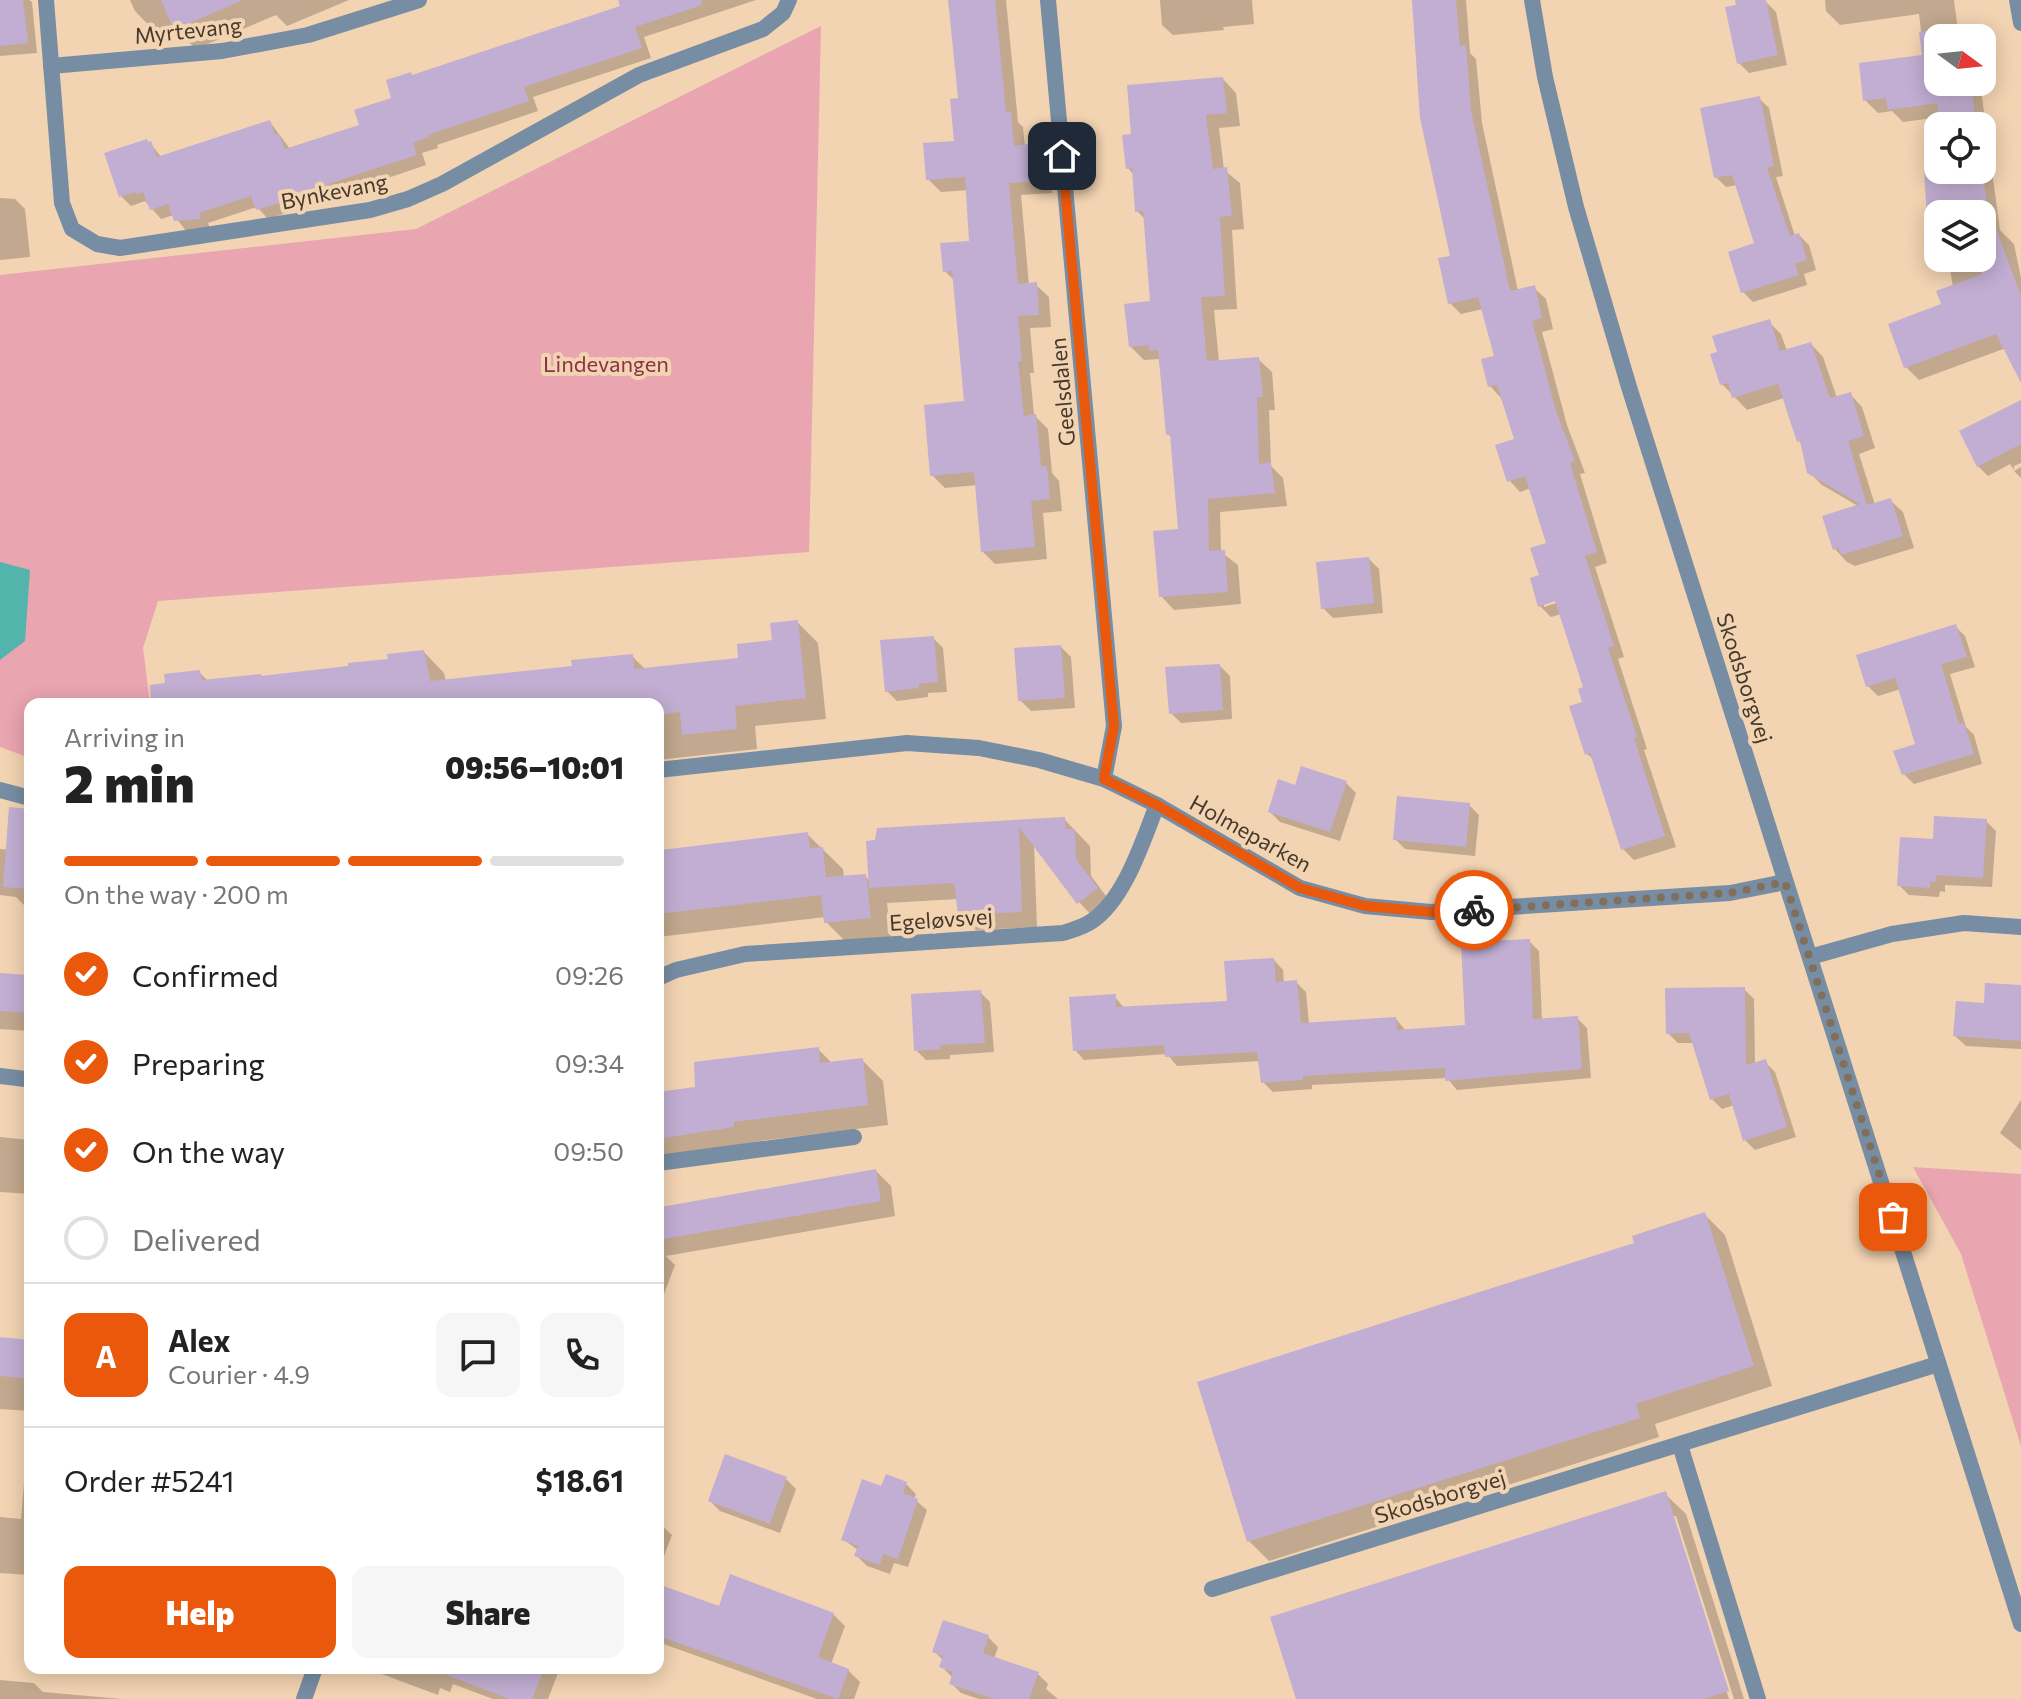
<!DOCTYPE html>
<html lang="en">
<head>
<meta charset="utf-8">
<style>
  :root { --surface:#fff; --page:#f6f6f6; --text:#222; --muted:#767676; --line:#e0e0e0; --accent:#ea580c }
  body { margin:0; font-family:Commissioner,sans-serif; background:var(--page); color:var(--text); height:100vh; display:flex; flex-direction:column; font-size:30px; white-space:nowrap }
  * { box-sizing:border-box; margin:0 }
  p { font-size:26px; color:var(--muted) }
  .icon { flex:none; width:44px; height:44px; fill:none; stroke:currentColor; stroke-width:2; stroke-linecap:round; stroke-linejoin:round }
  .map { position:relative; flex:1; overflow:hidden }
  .panel { position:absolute; left:24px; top:698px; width:640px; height:976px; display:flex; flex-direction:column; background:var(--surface); border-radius:16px; box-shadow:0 4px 20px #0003 }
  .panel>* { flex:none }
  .needle { width:52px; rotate:105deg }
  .fabs { position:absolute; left:1924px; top:24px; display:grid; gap:16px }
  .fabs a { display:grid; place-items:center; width:72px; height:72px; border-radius:16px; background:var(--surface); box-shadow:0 4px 20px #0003; font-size:40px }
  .pin { position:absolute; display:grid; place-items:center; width:68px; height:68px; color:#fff; margin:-34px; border-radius:16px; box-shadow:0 4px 12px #0006 }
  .courier { position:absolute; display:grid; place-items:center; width:80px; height:80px; margin:-40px; border:6px solid #ea580c; border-radius:50%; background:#fff; color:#222; box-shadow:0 2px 10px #0007 }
  .overview em { font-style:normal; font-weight:800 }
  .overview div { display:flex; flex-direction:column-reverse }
  .overview { display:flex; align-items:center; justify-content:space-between; height:136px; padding:0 40px }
  h1 { font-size:52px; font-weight:800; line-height:60px }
  .bar { display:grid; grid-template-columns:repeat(4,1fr); gap:12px 8px; align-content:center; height:96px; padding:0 40px }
  .bar i { height:10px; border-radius:6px; background:var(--line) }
  .bar .active { background:var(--accent) }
  .bar p { grid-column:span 4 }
  .line { display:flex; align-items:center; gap:20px; padding:0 40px; border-top:2px solid var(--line) }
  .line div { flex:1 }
  .round { display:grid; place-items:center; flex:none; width:84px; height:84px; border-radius:16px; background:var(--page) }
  ol { padding:0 40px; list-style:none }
  li { display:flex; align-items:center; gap:24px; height:88px }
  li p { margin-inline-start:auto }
  li .icon { padding:8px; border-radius:50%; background:var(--accent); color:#fff; stroke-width:4 }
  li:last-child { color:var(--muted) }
  li i { width:44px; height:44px; border:4px solid var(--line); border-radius:50% }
  .cta { display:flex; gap:16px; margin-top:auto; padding:16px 40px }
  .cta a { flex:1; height:92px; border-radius:16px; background:var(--accent); color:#fff; font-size:32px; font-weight:800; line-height:92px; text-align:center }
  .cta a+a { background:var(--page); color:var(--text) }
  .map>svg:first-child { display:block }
  .green { fill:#e9a5b0 }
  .water { fill:#53b4ac }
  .shadow { fill:#0003; fill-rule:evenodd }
  .building { fill:#c1aed2 }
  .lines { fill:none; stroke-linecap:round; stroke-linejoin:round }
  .minor { stroke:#778da3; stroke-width:16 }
  .tertiary { stroke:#778da3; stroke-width:16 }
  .done { stroke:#826f5b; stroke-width:8; stroke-dasharray:0 14.4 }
  .route { stroke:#ea580c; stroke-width:10 }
  .labels { text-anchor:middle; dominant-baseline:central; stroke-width:8; stroke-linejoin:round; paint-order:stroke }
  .street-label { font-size:22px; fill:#45392c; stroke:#f2d3b2 }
  .park-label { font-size:22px; fill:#8b3248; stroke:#f2d3b2 }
</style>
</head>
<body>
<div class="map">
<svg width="2021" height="1699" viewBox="0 0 2021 1699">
  <rect width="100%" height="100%" fill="#f2d3b2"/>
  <g class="green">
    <polygon points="821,26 809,552 158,601 143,648 150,704 30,704 30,758 0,747 0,275 416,229"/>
    <polygon points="1913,1167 2021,1174 2021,1446 1961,1254"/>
  </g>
  <polygon class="water" points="0,562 30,570 25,641 0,660"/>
  <g class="shadow">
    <polygon points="0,0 29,0 32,2 37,53 0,56"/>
    <polygon points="130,0 349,0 287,26 276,15 196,49 174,28 162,33 159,30 155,32 135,11"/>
    <polygon points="620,0 756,0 644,37 651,58 533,97 538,111 437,145 438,148 422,153 426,165 268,219 257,207 208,223 210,229 186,231 174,215 161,219 145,201 131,206 121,196 150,143 162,158 270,122 290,149 361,126 394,99 412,77 622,7"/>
    <polygon points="951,0 1006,0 1018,122 1023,127 1025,147 1035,146 1048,158 1052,193 1021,195 1029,285 1036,285 1049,297 1051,327 1030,328 1034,373 1030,373 1034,415 1048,429 1052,473 1059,481 1062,511 1043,513 1047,559 995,564 982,551 977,485 945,488 932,475 966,403 955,281 945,271 971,242 968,190 941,192 928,179 956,143 960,100"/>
    <polygon points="1160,0 1252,0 1254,24 1223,27 1224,30 1173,35 1162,25"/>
    <path d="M1413 0H1466L1470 53 1476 59 1482 123 1518 291 1534 288 1546 299 1553 329 1542 332 1567 425 1585 473 1580 474 1607 563 1595 567 1624 657 1618 659 1647 749 1644 750 1676 847 1634 860 1623 849 1594 760 1587 754 1586 688 1561 614 1551 617 1540 606 1541 576 1548 544 1531 488 1520 492 1509 480 1517 440 1501 398 1490 386 1497 358 1483 309 1461 314 1450 303 1452 257ZM1564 596 1565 600 1544 607V603Z"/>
    <polygon points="1825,0 1954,0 1959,38 1938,38 1938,82 1980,82 2000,230 2014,244 2021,278 2021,379 2006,348 1919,380 1906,367 1953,287 1948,258 1982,258 1982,214 1938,214 1938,226 1929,217 1982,170 1982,126 1942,126 1941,117 1903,122 1892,111 1878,113 1865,100 1924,57 1919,14 1840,25 1826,11"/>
    <polygon points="1766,2 1776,12 1787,65 1749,73 1739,63"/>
    <polygon points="1223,79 1236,93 1240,126 1219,128 1224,170 1240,183 1244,229 1232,230 1237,309 1214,310 1219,362 1258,359 1272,372 1275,410 1269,410 1271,466 1283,478 1287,506 1220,512 1221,552 1238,565 1241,604 1174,610 1161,596 1180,530 1172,438 1168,434 1159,359 1144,360 1131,347 1152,303 1145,219 1137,211 1134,175 1128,168 1133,136"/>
    <polygon points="1759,98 1769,108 1783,176 1776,177 1795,236 1799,235 1809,245 1816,270 1804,274 1807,285 1753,302 1743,292 1757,244 1737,185 1726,187 1716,177"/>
    <polygon points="0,198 15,199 25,209 30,257 0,260"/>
    <polygon points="1769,322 1781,334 1787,351 1811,344 1823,357 1837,398 1850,394 1862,407 1875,448 1859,454 1875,505 1890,500 1903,512 1914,548 1855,566 1847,562 1835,549 1858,506 1822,485 1809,472 1804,446 1799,441 1784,398 1747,410 1722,384"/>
    <polygon points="2021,402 2021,463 2014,466 2014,470 2010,464 1988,476 1978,466"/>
    <polygon points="2021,467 2021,478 2014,471"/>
    <polygon points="1369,559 1379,569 1383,613 1333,618 1323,608"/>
    <polygon points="797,622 818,643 826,719 755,726 757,749 658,760 658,704 170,704 199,672 208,681 262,678 390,661 424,652 444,673 446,682 574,668 632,656 646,670 741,660 774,642"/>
    <polygon points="1955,626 1965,636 1975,667 1950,674 1966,727 1974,735 1982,764 1914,784 1904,774 1917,746 1901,689 1878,696 1868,686"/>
    <polygon points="933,638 943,648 947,692 928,693 928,697 897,701 887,691"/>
    <polygon points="1061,647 1071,657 1075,708 1031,711 1020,700"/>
    <polygon points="1220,666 1230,676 1232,719 1181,723 1171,713"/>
    <polygon points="1346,783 1356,793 1340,841 1280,822 1270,812 1297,787"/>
    <polygon points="1469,805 1479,815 1475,856 1405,849 1395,839"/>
    <polygon points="1064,819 1090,846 1091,876 1112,904 1094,918 1079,902 1034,843 1037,927 976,930 960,914 958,899 887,903 891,938 846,942 826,922 825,917 658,937 658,852 807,834 843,869 844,878 865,876 870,881 868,843"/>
    <polygon points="1986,821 1996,831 1992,887 1945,885 1945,892 1940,891 1939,897 1909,895 1899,885 1935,841"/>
    <polygon points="0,849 30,851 30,907 26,907 16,897 0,895"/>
    <polygon points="1529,941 1539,951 1542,1020 1577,1018 1587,1028 1591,1078 1457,1090 1447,1078 1312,1085 1312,1089 1273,1092 1263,1082 1260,1061 1177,1066 1167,1054 1084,1060 1075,1050 1115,997 1125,1009 1229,1003 1274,960 1283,970 1284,983 1296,982 1306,992 1309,1024 1396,1019 1406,1031 1467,1027"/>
    <polygon points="26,971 30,972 30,1031 0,1029 0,975 25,976"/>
    <polygon points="2021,987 2021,1049 1966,1046 1955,1036 1986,1005"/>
    <polygon points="1744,989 1754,999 1755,1065 1765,1062 1775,1072 1796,1137 1755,1150 1745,1140 1734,1105 1722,1109 1712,1099 1694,1043 1678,1043 1668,1033"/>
    <polygon points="980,992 990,1002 994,1052 950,1055 950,1059 926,1060 916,1050"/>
    <polygon points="818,1049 833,1064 862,1060 883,1081 888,1125 753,1142 754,1148 658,1162 658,1094 697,1089"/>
    <polygon points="2021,1100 2021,1150 2000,1133"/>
    <polygon points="0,1137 30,1140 30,1194 0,1192"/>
    <polygon points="876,1171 891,1186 895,1216 666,1256 675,1265 658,1310 658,1213"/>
    <polygon points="1705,1215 1725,1235 1772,1386 1655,1424 1659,1437 1269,1561 1249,1541 1637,1245"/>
    <polygon points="0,1339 30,1352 30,1411 0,1409"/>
    <polygon points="30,1413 30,1575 0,1573 0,1517 21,1519"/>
    <polygon points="786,1479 796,1489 780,1533 720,1511 710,1501"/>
    <polygon points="905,1483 916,1494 914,1499 927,1510 908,1567 894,1563 890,1574 867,1566 857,1556 859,1551 843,1539 882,1488"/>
    <polygon points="1665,1494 1686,1514 1744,1699 1734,1699 1676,1516 1672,1516 1729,1699 1298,1699"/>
    <polygon points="658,1522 672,1535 658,1572"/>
    <polygon points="658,1586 720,1608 833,1614 845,1626 831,1664 848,1670 860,1682 854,1699 817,1699 658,1642"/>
    <polygon points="988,1637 998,1647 994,1659 1038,1674 1048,1684 1046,1689 1058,1699 979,1699 961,1693 951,1683 953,1678 942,1667 944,1661 934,1651"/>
    <polygon points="374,1668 560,1668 548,1699 493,1699 453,1684 450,1692 440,1688 438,1695 379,1673"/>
    <polygon points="0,1680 34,1683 43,1692 122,1699 0,1699"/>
  </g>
  <g class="building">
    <polygon points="0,0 23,0 28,43 0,46"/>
    <polygon points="161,0 243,0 174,30"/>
    <polygon points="618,0 701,0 702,5 635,27 642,48 524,87 529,101 428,135 429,137 413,143 417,155 316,188 317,191 256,210 251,196 199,213 201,219 174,221 168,204 150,210 143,192 136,195 135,192 119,197 104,153 147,139 148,142 151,141 157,157 270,120 275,135 279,134 285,149 359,125 354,110 391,98 386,80 411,72 412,75 620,6"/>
    <polygon points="948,0 995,0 1006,112 1011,112 1014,146 1036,143 1040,181 1009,183 1018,284 1037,282 1039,315 1018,316 1022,361 1018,361 1024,416 1036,414 1041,466 1047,466 1050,499 1031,501 1035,547 981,552 974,472 930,476 924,405 964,401 952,271 943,272 940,243 969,241 965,177 926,180 923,143 954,141 950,99 958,98"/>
    <polygon points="1412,0 1456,0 1460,46 1466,45 1471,110 1510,291 1535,285 1542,318 1532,321 1556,411 1575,461 1570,463 1597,552 1585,556 1614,646 1608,648 1637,737 1634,738 1665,836 1621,850 1590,753 1585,755 1569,706 1582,702 1578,689 1583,687 1555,601 1538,607 1530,578 1539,575 1530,548 1546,543 1525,476 1507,482 1495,445 1514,439 1497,385 1488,387 1481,359 1494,356 1478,297 1448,304 1438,258 1450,256 1420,118"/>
    <polygon points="1735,0 1766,0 1778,55 1737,64 1725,7 1736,5"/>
    <polygon points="1947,28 1949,38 1938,38 1938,82 1971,82 1976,126 1940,126 1937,103 1888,110 1886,98 1863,101 1859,63 1922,55 1919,32"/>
    <polygon points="1223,77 1227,113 1206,115 1213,169 1227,167 1232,216 1220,217 1225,296 1201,297 1207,361 1259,357 1263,397 1257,397 1259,464 1271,462 1275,493 1208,499 1209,551 1225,550 1228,592 1159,597 1153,531 1178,529 1170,434 1166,435 1158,350 1149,351 1149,345 1129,347 1124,304 1150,301 1143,211 1135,212 1132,168 1126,169 1122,135 1131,134 1127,85"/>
    <polygon points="1760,96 1774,166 1767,168 1790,236 1799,233 1807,260 1795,264 1799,275 1741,293 1728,252 1754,243 1732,175 1714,178 1700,108"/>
    <polygon points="1937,164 1938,170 1982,168 1987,204 2021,296 2021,383 1996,334 1904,368 1888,324 1941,304 1936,291 1982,274 1982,211 1938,214 1938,217 1927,218 1924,170 1937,168"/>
    <polygon points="1770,319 1780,351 1811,342 1830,398 1851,392 1864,436 1848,441 1867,505 1891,498 1903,536 1845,554 1841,555 1839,548 1833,550 1822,516 1860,504 1807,473 1800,441 1797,442 1778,384 1732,398 1728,383 1720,385 1710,354 1717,352 1712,336"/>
    <polygon points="2021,400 2021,444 1977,467 1959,431"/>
    <polygon points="1369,557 1374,603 1321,609 1316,562"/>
    <polygon points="798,620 806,698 735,706 737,729 682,735 680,712 658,715 658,704 151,704 150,685 165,683 164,674 200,670 202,680 261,674 261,676 348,666 348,663 388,659 387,654 424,650 430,681 572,666 571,660 633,654 634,669 738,658 737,644 772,640 770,623"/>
    <polygon points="1956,624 1967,657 1941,664 1959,724 1964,723 1974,754 1902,775 1893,751 1915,744 1895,678 1866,687 1856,655"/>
    <polygon points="934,636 938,682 918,684 919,688 885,692 880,640"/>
    <polygon points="1061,645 1065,698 1018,701 1014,648"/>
    <polygon points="1220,664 1223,710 1169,714 1165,667"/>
    <polygon points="1301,766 1347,781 1330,832 1268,812 1278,779 1295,785"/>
    <polygon points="1397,796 1470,803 1466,847 1393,840"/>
    <polygon points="9,807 30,809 30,889 3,887"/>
    <polygon points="1934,816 1987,819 1983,878 1936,875 1936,882 1930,882 1930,888 1897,886 1900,837 1933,839"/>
    <polygon points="1065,817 1066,829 1075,829 1076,859 1098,888 1077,904 1019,827 1022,912 958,915 954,883 869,888 866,841 875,840 877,828"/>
    <polygon points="808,832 810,848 823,847 826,877 866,874 871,918 824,923 821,895 658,914 658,857 661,856 661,850"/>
    <polygon points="1530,939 1533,1019 1578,1016 1582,1069 1445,1081 1445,1068 1303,1076 1303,1080 1261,1083 1257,1052 1165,1057 1164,1045 1073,1051 1069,997 1116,994 1116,1007 1227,1001 1224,961 1274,958 1276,982 1297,980 1301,1023 1396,1017 1397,1030 1465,1025 1461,942"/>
    <polygon points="0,973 30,975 30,1013 0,1011"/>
    <polygon points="1985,983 2021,985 2021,1041 1953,1036 1956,1001 1984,1003"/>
    <polygon points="1745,987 1746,1065 1766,1059 1787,1127 1743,1141 1729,1094 1710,1100 1689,1033 1666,1034 1665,988"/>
    <polygon points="981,990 985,1043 940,1045 941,1049 914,1051 911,994"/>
    <polygon points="819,1047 820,1063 863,1058 868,1105 734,1122 734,1127 658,1139 658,1092 695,1087 694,1062"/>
    <polygon points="876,1169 881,1201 658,1240 658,1211 662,1210 661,1207"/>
    <polygon points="1705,1212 1754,1366 1636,1404 1640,1418 1247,1542 1197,1382 1634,1243 1632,1236"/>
    <polygon points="0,1337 30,1340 30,1379 0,1376"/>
    <polygon points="725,1454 787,1477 770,1524 708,1501"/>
    <polygon points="886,1474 907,1482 903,1493 918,1499 898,1559 883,1554 880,1565 854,1556 858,1546 841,1540 862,1479 881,1486"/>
    <polygon points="1666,1491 1729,1691 1704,1699 1296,1699 1270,1617"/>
    <polygon points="730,1574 834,1613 818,1657 849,1669 838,1699 658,1636 658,1584 719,1606"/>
    <polygon points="943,1620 989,1635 983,1653 1039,1672 1029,1699 995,1699 949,1684 953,1672 939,1667 943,1656 932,1652"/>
    <polygon points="434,1668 544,1668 532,1699 509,1699 434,1670"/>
  </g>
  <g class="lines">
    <g class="minor">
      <polyline points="46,0 62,203 72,229 97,244 120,248 370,210 408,199 442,184 639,75 763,29 783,13 789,0"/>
      <polyline points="1048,0 1114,726 1104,779"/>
      <polyline points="2017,0 2021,23"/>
      <polyline points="51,66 222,51 308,35 419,0"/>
      <polyline points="658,770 907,743 979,748 1039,760 1104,779 1157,805 1300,888 1365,906 1431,912 1730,893 1785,882"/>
      <polyline points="0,790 30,798"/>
      <polyline points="1810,957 1892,934 1964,923 2021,927"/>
      <path d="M658 978 676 970 745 954 1063 933C1072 930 1084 927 1092 921 1125 899 1143 840 1157 805"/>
      <polyline points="0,1076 25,1079"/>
      <polyline points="658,1163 854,1137"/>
      <polyline points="1680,1445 1758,1699"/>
      <polyline points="1212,1589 1938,1364"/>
      <polyline points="304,1699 315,1668"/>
    </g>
    <polyline class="tertiary" points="1532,0 1545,77 1576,207 1629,387 2021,1624"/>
  </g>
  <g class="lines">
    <polyline class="done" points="1474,910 1730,893 1785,882 1893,1217"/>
    <polyline class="route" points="1062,156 1114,726 1104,779 1157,805 1300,888 1365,906 1431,912 1474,910"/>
  </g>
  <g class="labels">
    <g class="street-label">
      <text transform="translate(188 30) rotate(-6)">Myrtevang</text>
      <text transform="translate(334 191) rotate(-11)">Bynkevang</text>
      <text transform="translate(1062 392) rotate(-95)">Geelsdalen</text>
      <text transform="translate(1745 678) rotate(72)">Skodsborgvej</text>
      <text transform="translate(1251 833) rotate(29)">Holmeparken</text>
      <text transform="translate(941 919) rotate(-4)">Egeløvsvej</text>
      <text transform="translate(1440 1496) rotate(-17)">Skodsborgvej</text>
    </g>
    <g class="park-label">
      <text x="606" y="363">Lindevangen</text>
    </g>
  </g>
</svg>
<div class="fabs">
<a><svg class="needle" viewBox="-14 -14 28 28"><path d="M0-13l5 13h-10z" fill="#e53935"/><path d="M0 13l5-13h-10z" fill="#767676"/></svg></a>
<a><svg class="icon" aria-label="locate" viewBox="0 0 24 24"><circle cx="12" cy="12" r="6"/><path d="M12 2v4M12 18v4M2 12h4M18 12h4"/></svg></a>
<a><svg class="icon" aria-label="layers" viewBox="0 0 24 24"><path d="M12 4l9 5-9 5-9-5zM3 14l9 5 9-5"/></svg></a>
</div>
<div class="pin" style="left:1893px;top:1217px;background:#ea580c"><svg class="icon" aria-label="bag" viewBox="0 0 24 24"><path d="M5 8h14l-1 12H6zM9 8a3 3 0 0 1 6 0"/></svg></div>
<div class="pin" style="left:1062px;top:156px;background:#1f2937"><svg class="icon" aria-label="home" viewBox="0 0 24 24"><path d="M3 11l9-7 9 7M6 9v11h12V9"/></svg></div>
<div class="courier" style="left:1474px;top:910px"><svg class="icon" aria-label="bike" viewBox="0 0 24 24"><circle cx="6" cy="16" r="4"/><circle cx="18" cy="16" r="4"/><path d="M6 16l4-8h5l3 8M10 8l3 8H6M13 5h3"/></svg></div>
<section class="panel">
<div class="overview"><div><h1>2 min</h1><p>Arriving in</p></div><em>09:56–10:01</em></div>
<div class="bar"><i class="active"></i><i class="active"></i><i class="active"></i><i></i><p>On the way · 200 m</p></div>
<ol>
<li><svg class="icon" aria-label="check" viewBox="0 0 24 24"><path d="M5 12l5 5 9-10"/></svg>Confirmed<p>09:26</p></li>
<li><svg class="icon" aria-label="check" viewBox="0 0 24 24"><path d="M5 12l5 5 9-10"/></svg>Preparing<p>09:34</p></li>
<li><svg class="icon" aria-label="check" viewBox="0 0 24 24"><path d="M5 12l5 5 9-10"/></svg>On the way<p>09:50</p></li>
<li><i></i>Delivered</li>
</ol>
<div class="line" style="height:144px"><b class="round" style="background:var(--accent);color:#fff">A</b><div><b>Alex</b><p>Courier · 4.9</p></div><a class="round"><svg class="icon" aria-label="chat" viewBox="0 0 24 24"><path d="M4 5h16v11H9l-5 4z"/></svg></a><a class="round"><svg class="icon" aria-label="phone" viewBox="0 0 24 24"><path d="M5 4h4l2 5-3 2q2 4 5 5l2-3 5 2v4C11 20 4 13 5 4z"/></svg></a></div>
<div class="line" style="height:104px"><div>Order #5241</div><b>$18.61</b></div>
<div class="cta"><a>Help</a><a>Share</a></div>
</section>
</div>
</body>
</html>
